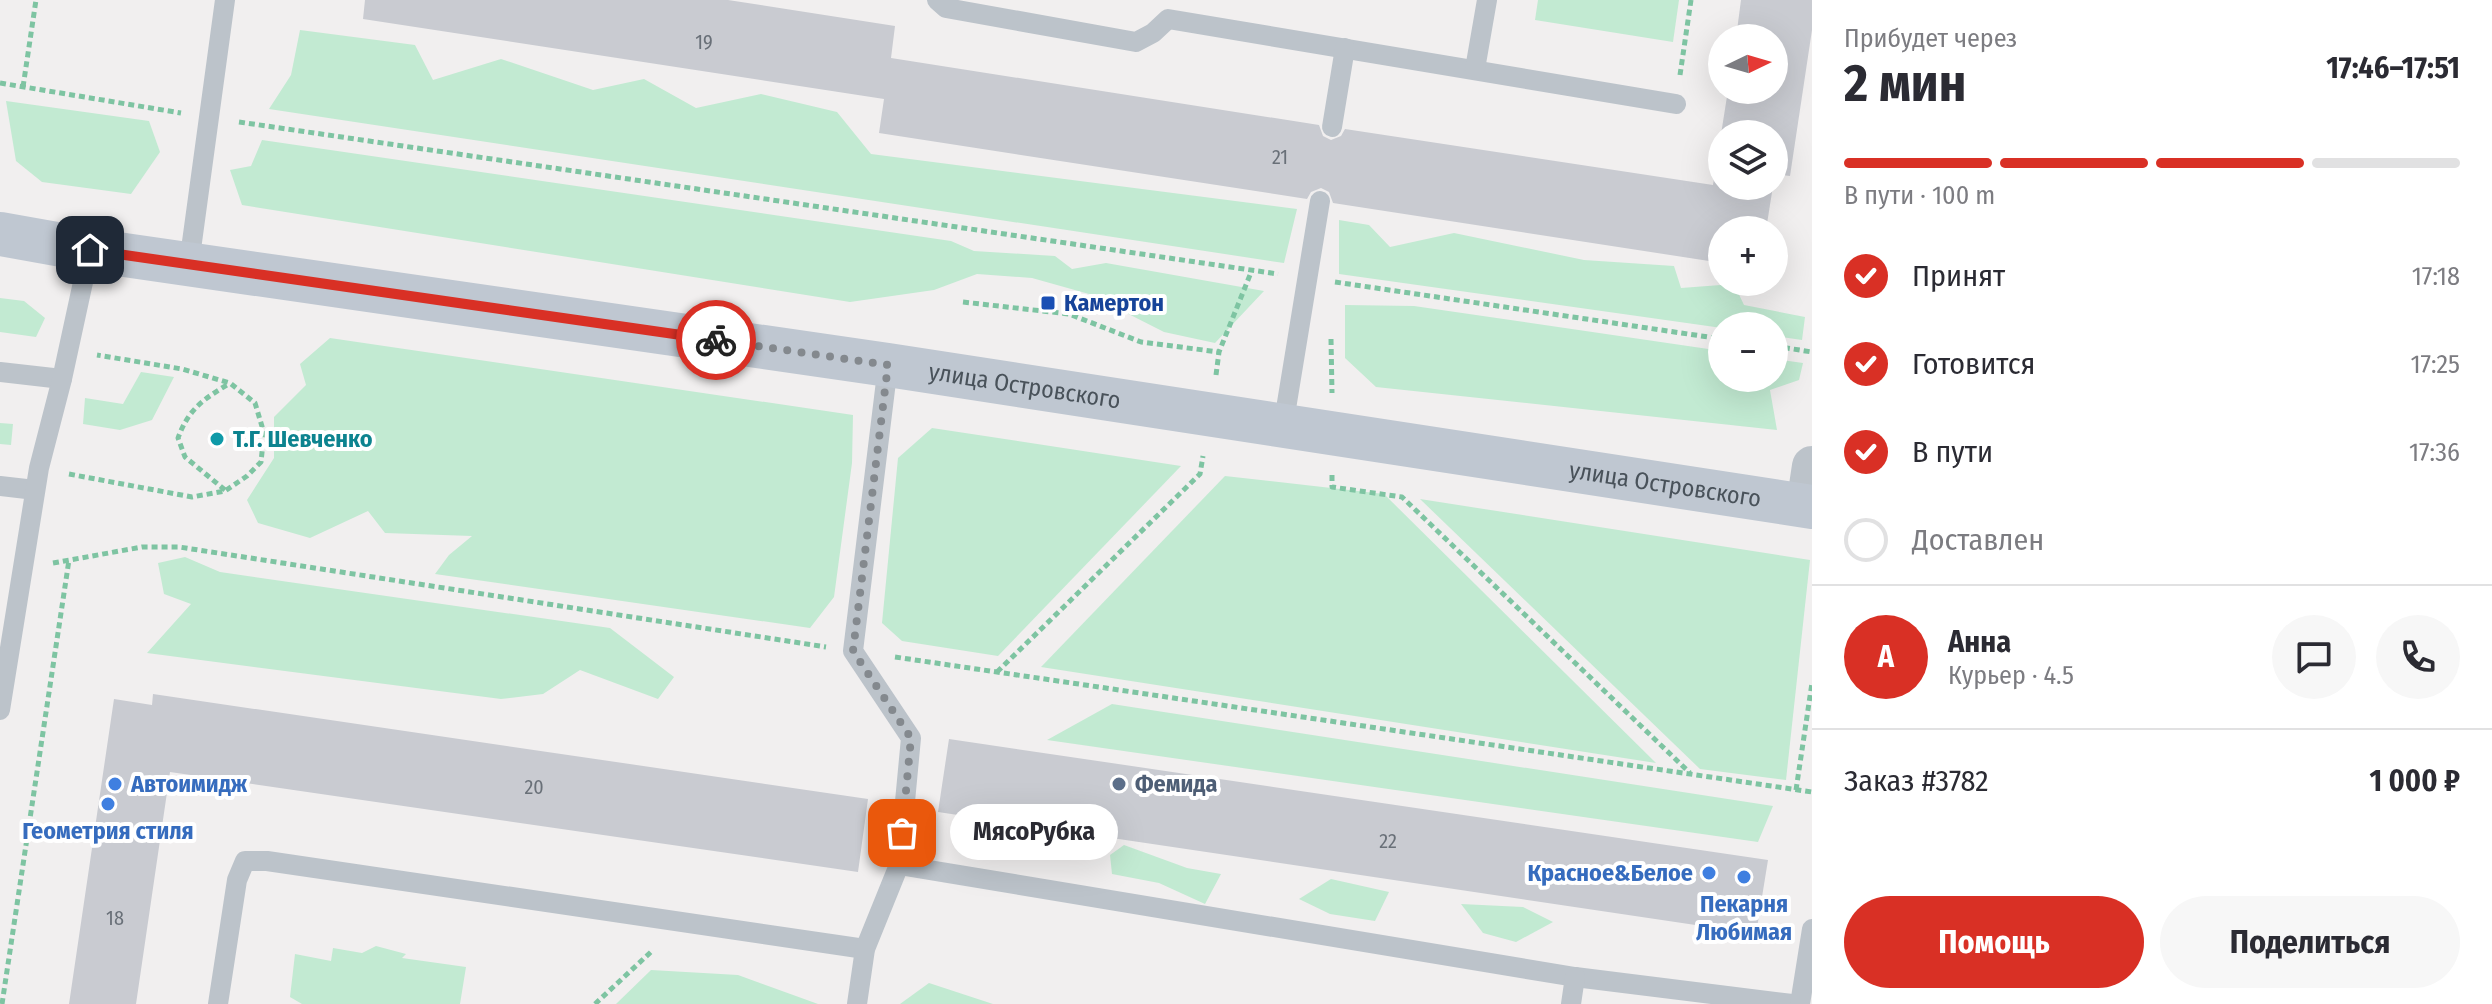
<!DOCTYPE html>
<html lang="ru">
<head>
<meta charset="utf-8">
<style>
  :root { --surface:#fff; --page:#f7f7f7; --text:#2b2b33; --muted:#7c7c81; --line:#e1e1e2; --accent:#d93025 }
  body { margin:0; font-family:"Fira Sans Condensed",sans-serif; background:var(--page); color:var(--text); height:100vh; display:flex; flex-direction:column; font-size:30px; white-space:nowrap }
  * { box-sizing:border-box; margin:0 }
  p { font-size:26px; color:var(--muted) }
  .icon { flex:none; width:44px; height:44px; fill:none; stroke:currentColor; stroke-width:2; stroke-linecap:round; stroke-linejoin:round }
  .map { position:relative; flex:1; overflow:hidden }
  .side { display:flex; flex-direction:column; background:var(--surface); width:680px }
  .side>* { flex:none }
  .needle { width:52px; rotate:85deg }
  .controls { position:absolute; left:1708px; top:24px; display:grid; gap:16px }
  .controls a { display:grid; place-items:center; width:80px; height:80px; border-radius:50%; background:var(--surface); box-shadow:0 8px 32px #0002; font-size:40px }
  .pin { position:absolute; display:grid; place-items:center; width:68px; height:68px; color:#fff; margin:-34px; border-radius:16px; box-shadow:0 4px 12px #0006 }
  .courier { position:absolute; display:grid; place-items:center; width:80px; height:80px; margin:-40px; border:6px solid #d93025; border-radius:50%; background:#fff; color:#222; box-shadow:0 2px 10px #0007 }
  .bubble { position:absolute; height:56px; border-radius:28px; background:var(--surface); box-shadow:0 8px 32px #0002; font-size:26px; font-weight:700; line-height:56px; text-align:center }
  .headline em { font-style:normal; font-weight:700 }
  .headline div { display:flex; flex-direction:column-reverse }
  .headline { display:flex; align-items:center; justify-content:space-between; height:136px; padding:0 32px }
  h1 { font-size:52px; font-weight:700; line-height:60px }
  .bar { display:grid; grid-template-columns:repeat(4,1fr); gap:12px 8px; align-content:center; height:96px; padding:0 32px }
  .bar i { height:10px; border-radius:6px; background:var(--line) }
  .bar .current { background:var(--accent) }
  .bar p { grid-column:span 4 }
  .line { display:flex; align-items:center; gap:20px; padding:0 32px; border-top:2px solid var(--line) }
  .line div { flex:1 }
  .round { display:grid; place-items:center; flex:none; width:84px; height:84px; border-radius:42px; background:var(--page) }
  ol { padding:0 32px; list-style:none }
  li { display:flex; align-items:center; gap:24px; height:88px }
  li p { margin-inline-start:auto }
  li .icon { padding:8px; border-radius:50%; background:var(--accent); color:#fff; stroke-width:4 }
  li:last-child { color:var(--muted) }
  li i { width:44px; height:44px; border:4px solid var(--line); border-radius:50% }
  .action { display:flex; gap:16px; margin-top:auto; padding:16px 32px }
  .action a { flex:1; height:92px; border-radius:48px; background:var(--accent); color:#fff; font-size:32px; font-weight:700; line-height:92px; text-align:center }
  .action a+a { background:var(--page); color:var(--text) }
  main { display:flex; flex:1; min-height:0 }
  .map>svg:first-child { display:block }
  .green { fill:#c2ead2 }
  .building { fill:#c9cbd1 }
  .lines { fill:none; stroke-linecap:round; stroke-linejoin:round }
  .path { stroke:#7ec4a2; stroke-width:5; stroke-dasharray:6 4; stroke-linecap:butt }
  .lane { stroke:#bcc3ca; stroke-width:20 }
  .street { stroke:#bcc3ca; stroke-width:40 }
  .secondary { stroke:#bfc7d1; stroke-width:44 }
  .done { stroke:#84898e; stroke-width:8; stroke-dasharray:0 14.4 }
  .route { stroke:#d93025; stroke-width:10 }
  .transit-dot { fill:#1a4fb4; stroke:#fff; stroke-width:3 }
  .culture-dot { fill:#0f9aa8; stroke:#fff; stroke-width:3 }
  .shop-dot { fill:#3f7fe0; stroke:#fff; stroke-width:3 }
  .service-dot { fill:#5c6f8a; stroke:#fff; stroke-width:3 }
  .labels { text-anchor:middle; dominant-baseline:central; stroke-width:8; stroke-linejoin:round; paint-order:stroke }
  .number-label { font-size:20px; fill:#697078 }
  .transit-label { font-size:24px; font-weight:bold; fill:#164399; stroke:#fff; text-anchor:start }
  .street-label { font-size:24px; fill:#49525a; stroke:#fff }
  .culture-label { font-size:24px; font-weight:bold; fill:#0d838f; stroke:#fff; text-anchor:start }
  .shop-label { font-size:24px; font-weight:bold; fill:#366cbe; stroke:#fff }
  .service-label { font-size:24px; font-weight:bold; fill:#4e5e75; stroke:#fff; text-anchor:start }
</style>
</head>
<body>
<main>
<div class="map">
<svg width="1812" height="1004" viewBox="0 0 1812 1004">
  <rect width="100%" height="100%" fill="#f1efef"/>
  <g class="green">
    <polygon points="1538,0 1679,0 1673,42 1535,20"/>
    <polygon points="300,30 415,45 433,80 501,59 593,90 644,79 696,108 761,94 837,112 871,154 1297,209 1284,263 269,109 291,75"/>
    <polygon points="6,101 149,121 160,152 131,194 42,182 16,161"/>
    <polygon points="262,140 951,241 974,251 1055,256 1072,269 1106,263 1264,291 1215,343 1164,332 1089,294 1032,278 977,274 934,290 850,302 242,205 230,170 251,166"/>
    <polygon points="1339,220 1369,225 1390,247 1454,233 1584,260 1674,266 1681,288 1734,284 1744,305 1805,317 1802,340 1774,336 1774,326 1722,326 1722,328 1339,274"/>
    <polygon points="0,298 24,301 45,318 36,337 0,332"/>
    <polygon points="1345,305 1414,306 1722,351 1722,378 1774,378 1774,359 1803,363 1799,380 1770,390 1777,430 1376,387 1345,358"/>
    <polygon points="330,338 853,415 852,463 834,597 810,628 435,574 449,555 472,536 385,533 368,511 310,538 258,523 247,500 274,458 274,417 306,385 300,364"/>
    <polygon points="141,372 174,377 152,420 120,430 83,424 85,398 123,404"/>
    <polygon points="0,423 13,424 11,445 0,444"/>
    <polygon points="932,428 1181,466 998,656 902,641 882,623 898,458"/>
    <polygon points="1225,476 1384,494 1656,763 1041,667"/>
    <polygon points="1420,499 1810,560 1786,780 1700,769"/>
    <polygon points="185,557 220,572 610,628 674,677 658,699 580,670 543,694 501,699 147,653 191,604 164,594 158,563"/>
    <polygon points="1112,704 1773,806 1758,842 1047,740"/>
    <polygon points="1124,845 1187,868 1221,874 1205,904 1159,883 1112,874 1110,855"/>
    <polygon points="1331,879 1389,892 1375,921 1330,914 1299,899"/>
    <polygon points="1461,904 1523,907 1553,922 1516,942 1483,933"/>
    <polygon points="376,946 406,954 402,958 466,967 460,1004 302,1004 290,997 295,954 331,961 333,948 362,953"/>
    <polygon points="651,970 738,975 818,1004 616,1004"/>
    <polygon points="929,983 993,1004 900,1004"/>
  </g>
  <g class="building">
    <polygon points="365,0 728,0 895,26 891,58 1319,125 1323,136 1331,140 1341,136 1345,129 1713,185 1728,90 1774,90 1774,38 1736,38 1741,0 1812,0 1812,30 1790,176 1774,174 1774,177 1774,134 1722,134 1722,186 1773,186 1766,230 1722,230 1722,263 1333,203 1329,192 1321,188 1311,192 1307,199 879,133 884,99 363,19"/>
    <polygon points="153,694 868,799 858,872 170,772 136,1004 69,1004 114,699 152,705"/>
    <polygon points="949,739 1768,860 1756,934 938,812"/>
  </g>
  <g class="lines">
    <g class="path">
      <polyline points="1680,75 1691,0"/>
      <polyline points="0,83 181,113"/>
      <polyline points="23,87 36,0"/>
      <polyline points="239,122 1278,274"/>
      <polyline points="1335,282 1722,339"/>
      <polyline points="963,302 1069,314 1141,342 1219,352"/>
      <polyline points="1331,339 1332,393"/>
      <polyline points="1774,346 1812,352"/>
      <polyline points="1216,375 1219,352 1252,270"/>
      <polyline points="69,474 192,497 225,491 247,476 261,462 264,433 255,403 230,383 182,369 97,355"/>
      <polyline points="1332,475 1332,487 1402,497 1690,773"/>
      <path d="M225 490 185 457 178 438C189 408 204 399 230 383"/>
      <polyline points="53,563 142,547 179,547 826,647"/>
      <polyline points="895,657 1812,792"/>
      <polyline points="997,672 1200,474 1203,456"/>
      <polyline points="1796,790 1812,683"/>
      <polyline points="2,1004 69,560"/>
      <polyline points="595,1004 653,950"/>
    </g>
    <g class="lane">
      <polyline points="937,0 946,8 1136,42 1153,33 1168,19 1676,104"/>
      <polyline points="1475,69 1487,0"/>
      <polyline points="1332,127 1345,48"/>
      <polyline points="189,264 225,0"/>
      <polyline points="0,372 62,379"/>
      <polyline points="1283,427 1320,201"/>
      <polyline points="0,486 35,490"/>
      <polyline points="0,710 39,468 62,379 90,250"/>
      <polyline points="899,865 1575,977 1792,1004"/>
      <polyline points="218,1004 237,880 245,861 267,861 865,949"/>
      <polyline points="857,1004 865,949 899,865 911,738 853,651 888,365"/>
      <polyline points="1571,1004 1575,977"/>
      <polyline points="1800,1004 1812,929"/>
    </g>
    <polyline class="street" points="1806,506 1812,466"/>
    <path class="secondary" id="s1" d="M0 234 90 250 888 365 1812 507"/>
  </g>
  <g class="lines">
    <polyline class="done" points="716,340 888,365 853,651 911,738 902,833"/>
    <polyline class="route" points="90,250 716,340"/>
  </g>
  <rect class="transit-dot" x="1040" y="295" width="16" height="16" rx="4"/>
  <circle class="culture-dot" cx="217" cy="439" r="8"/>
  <g class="shop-dot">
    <circle cx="115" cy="784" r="8"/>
    <circle cx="108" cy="804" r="8"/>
    <circle cx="1709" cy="873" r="8"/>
    <circle cx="1744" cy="877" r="8"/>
  </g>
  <circle class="service-dot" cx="1119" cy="784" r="8"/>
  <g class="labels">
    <g class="number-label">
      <text x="704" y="42">19</text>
      <text x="1280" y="157">21</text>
      <text x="534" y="787">20</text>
      <text x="1388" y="841">22</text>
      <text x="115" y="918">18</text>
    </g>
    <g class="transit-label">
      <text x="1064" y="303">Камертон</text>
    </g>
    <g class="street-label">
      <text stroke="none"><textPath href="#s1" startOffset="1036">улица Островского</textPath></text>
      <text stroke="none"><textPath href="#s1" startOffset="1684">улица Островского</textPath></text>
    </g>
    <g class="culture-label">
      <text x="233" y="439">Т.Г. Шевченко</text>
    </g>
    <g class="shop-label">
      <text x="131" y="784" text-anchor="start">Автоимидж</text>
      <text x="108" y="831">Геометрия стиля</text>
      <text x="1693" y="873" text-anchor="end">Красное&amp;Белое</text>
      <text x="1744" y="904">Пекарня<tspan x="1744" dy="28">Любимая</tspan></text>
    </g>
    <g class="service-label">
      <text x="1135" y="784">Фемида</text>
    </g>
  </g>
</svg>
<div class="controls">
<a><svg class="needle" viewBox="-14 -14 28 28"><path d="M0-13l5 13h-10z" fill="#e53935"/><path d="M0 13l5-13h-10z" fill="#7c7c81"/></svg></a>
<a><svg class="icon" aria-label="layers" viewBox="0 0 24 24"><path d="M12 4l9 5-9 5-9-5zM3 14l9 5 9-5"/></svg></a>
<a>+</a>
<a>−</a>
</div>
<div class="pin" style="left:902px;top:833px;background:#ea580c"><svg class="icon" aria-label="bag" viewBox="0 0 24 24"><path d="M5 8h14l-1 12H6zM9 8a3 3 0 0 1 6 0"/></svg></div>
<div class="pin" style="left:90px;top:250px;background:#1f2937"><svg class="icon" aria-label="home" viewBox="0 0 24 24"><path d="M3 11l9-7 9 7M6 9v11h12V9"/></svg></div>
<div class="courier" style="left:716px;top:340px"><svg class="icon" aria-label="bike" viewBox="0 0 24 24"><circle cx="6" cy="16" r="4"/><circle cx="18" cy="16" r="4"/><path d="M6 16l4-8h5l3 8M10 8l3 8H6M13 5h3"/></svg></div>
<div class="bubble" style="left:950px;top:804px;width:168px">МясоРубка</div>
</div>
<section class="side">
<div class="headline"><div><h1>2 мин</h1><p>Прибудет через</p></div><em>17:46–17:51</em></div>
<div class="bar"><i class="current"></i><i class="current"></i><i class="current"></i><i></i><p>В пути · 100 m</p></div>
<ol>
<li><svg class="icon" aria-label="check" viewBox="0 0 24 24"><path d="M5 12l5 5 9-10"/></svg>Принят<p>17:18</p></li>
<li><svg class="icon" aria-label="check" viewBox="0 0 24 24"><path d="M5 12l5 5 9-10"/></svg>Готовится<p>17:25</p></li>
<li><svg class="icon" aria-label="check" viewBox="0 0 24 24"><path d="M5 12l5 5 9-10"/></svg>В пути<p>17:36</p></li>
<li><i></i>Доставлен</li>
</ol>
<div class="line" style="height:144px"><b class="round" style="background:var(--accent);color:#fff">А</b><div><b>Анна</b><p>Курьер · 4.5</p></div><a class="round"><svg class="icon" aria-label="chat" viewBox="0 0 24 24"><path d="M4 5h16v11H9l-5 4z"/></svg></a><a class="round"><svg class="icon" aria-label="phone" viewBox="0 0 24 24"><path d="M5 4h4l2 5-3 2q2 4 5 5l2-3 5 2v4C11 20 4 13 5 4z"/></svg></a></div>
<div class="line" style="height:104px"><div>Заказ #3782</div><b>1 000 ₽</b></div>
<div class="action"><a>Помощь</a><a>Поделиться</a></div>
</section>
</main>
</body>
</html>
